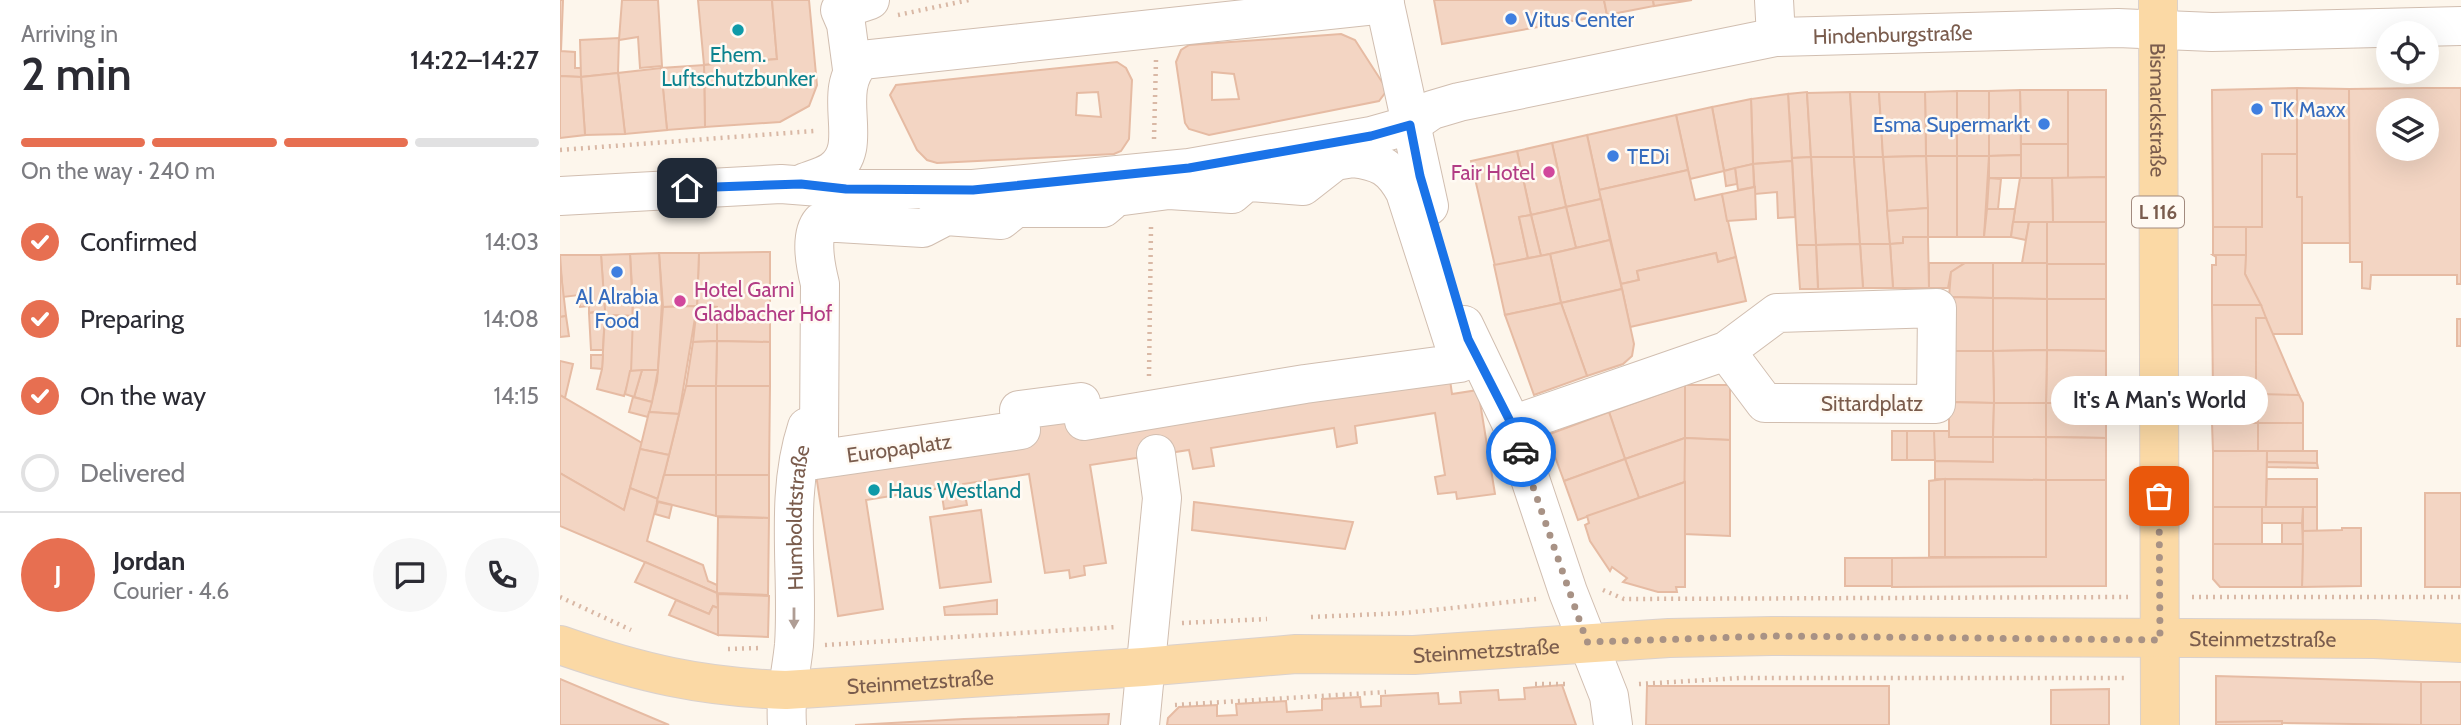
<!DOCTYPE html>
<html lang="en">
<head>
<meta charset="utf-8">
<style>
  :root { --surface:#fff; --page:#f7f7f7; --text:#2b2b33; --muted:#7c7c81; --line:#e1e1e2; --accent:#e76f51 }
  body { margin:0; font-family:Cabin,sans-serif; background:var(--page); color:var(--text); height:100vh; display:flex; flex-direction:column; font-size:26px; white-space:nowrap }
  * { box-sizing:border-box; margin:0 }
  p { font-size:23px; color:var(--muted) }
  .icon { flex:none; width:38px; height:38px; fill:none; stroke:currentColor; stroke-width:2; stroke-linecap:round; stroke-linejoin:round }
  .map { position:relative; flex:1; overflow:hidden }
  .details { display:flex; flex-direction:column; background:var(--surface); width:560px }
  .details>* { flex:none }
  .buttons { position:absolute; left:1816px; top:21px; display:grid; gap:14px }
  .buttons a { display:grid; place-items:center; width:63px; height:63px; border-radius:50%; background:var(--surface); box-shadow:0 7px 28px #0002; font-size:35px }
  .pin { position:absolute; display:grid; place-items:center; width:60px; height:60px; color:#fff; margin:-30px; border-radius:14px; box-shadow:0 4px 10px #0006 }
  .courier { position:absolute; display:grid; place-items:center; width:70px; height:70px; margin:-35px; border:5px solid #1a73e8; border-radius:50%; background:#fff; color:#222; box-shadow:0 2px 9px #0007 }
  .bubble { position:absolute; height:49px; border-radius:24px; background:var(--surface); box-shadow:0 7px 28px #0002; font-size:23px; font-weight:600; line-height:49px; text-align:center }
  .summary em { font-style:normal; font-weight:600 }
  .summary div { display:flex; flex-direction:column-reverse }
  .summary { display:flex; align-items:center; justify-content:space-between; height:119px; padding:0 21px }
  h1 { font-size:46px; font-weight:600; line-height:52px }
  .bar { display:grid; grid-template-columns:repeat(4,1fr); gap:10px 7px; align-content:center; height:84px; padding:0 21px }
  .bar i { height:9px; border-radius:5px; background:var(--line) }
  .bar .selected { background:var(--accent) }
  .bar p { grid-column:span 4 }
  .line { display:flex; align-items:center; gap:18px; padding:0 21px; border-top:2px solid var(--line) }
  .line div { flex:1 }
  .round { display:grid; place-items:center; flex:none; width:74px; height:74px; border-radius:37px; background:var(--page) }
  ol { padding:0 21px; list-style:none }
  li { display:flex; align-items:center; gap:21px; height:77px }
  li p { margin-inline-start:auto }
  li .icon { padding:7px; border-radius:50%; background:var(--accent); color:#fff; stroke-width:4 }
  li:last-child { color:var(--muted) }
  li i { width:38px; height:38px; border:4px solid var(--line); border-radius:50% }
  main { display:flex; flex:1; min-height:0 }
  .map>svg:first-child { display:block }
  .building { fill:#f3d5c3; stroke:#e6bba3; stroke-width:2; fill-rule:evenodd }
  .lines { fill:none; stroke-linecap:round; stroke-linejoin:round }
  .minor-casing { stroke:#d1beb0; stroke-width:40 }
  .major-casing { stroke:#dad1cd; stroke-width:40 }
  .path { stroke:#d9b8a5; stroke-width:4.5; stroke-dasharray:2 5; stroke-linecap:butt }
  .minor { stroke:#fff; stroke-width:38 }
  .major { stroke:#fbd9a5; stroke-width:38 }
  .oneway { fill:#af9d94 }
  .done { stroke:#a89285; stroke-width:7; stroke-dasharray:0 12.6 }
  .route { stroke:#1a73e8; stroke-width:9 }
  .shop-dot { fill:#3f7fe0; stroke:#fffaf3; stroke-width:2.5 }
  .culture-dot { fill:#0f9aa8; stroke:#fffaf3; stroke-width:2.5 }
  .hotel-dot { fill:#d1479c; stroke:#fffaf3; stroke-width:2.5 }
  .labels { text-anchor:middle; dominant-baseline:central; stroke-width:5; stroke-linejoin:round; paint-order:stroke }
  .shield { fill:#fffaf3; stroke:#a28b7f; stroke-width:2 }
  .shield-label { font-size:19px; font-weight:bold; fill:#7a5c4d }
  .shop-label { font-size:21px; fill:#366cbe; stroke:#fffaf3; text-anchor:start }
  .street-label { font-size:21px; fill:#7a5c4d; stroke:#fffaf3 }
  .culture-label { font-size:21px; fill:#0d838f; stroke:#fffaf3 }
  .hotel-label { font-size:21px; fill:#b23c85; stroke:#fffaf3; text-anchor:end }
</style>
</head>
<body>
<main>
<section class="details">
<div class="summary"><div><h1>2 min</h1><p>Arriving in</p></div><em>14:22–14:27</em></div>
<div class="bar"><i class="selected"></i><i class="selected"></i><i class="selected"></i><i></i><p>On the way · 240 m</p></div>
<ol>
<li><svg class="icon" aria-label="check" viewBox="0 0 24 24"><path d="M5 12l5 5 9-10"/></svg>Confirmed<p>14:03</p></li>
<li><svg class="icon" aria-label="check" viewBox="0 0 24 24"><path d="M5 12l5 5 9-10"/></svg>Preparing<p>14:08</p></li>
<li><svg class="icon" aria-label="check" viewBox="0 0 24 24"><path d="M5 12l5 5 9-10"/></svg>On the way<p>14:15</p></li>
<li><i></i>Delivered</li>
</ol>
<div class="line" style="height:126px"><b class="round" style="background:var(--accent);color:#fff">J</b><div><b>Jordan</b><p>Courier · 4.6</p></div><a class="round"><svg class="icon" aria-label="chat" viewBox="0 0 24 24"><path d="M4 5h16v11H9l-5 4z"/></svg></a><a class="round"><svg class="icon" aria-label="phone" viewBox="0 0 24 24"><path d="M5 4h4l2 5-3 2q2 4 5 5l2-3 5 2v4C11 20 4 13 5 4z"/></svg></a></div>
</section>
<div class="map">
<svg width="1901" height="725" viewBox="0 0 1901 725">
  <rect width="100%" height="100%" fill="#fdf6ec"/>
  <g class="building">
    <polygon points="0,0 3,0 1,51 15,52 15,68 21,68 21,77 0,76"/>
    <polygon points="62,0 98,0 102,66 80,68 78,37 59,40"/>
    <polygon points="138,0 212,0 217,59 144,65"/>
    <polygon points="212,0 249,0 257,85 249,106 220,122 145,127 144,65 217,59"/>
    <polygon points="874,0 1044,0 1047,15 882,44"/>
    <polygon points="1044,0 1093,0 1094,6 1047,15"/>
    <polygon points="1093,0 1132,0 1094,6"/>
    <path d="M781 34 795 40 824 85 825 93 819 101 649 135 629 129 625 123 616 62 621 50 629 45ZM652 72 674 74 679 99 652 100Z"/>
    <polygon points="59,38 58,73 21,77 20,40"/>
    <path d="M557 62 566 68 572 80 569 139 561 151 554 154 377 163 367 160 357 150 330 95 336 85ZM538 92 541 117 516 115 517 93Z"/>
    <polygon points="144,65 145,127 107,130 101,68"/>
    <polygon points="101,68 107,130 65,134 58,73"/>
    <polygon points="58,73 65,134 25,135 21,77"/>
    <polygon points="0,76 21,77 25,135 0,138"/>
    <polygon points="1737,88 1789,89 1790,243 1742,243 1742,197 1737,197"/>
    <polygon points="1737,88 1737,154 1702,154 1702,227 1653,227 1652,90"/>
    <path d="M1864 88H1901V284H1897V275H1811L1810 289 1802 288V262H1790L1789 89ZM1829 110H1867V149H1829Z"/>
    <polygon points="1460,90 1508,90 1508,144 1461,144"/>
    <polygon points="1460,90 1461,155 1429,156 1429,91"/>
    <polygon points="1508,90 1546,90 1546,177 1508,178"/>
    <rect x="1397" y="91" width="32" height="65"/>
    <polygon points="1397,91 1397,156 1366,156 1365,92"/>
    <polygon points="1247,92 1251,157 1232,158 1228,94"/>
    <polygon points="1290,92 1294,157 1251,157 1247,93"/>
    <polygon points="1290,92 1319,92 1323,157 1294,157"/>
    <polygon points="1319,92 1365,92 1366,156 1323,157"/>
    <polygon points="1228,94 1232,161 1193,164 1191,99"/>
    <polygon points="1191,99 1193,164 1164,171 1152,107"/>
    <polygon points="1152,107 1164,171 1130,179 1116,115"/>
    <polygon points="1116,115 1128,170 1039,190 1027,135"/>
    <polygon points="1027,135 1041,199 1006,207 992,143"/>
    <polygon points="992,143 1006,207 971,215 957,151"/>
    <rect x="1461" y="144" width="47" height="34"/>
    <polygon points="957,151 971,215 959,217 968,258 935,266 911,161"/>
    <polygon points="1702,154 1737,154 1737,197 1742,197 1742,334 1712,334 1685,274 1686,227 1702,227"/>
    <polygon points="1461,155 1461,178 1429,178 1429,156"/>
    <polygon points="1366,156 1397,156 1397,237 1368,237"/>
    <polygon points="1366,156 1368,208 1327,211 1323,157"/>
    <polygon points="1397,156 1429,156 1424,237 1397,237"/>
    <polygon points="1251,157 1294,157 1300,244 1256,245"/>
    <polygon points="1251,157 1256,245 1237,245 1232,158"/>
    <polygon points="1294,157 1323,157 1330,244 1300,244"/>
    <polygon points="1232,161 1235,217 1218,218 1217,192 1195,194 1193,164"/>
    <polygon points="1193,164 1194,187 1178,190 1175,168"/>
    <polygon points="1175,168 1177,184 1166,186 1164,171"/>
    <polygon points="1128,170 1135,200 1162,194 1176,257 1158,262 1156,253 1077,271 1079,280 1061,284 1039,190"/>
    <polygon points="1546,177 1546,222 1493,222 1492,178"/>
    <polygon points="1429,178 1441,179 1438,209 1427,209"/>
    <polygon points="1460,178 1492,178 1493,222 1453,222"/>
    <polygon points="1195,187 1196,219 1167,221 1162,194"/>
    <polygon points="1041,199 1050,240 1016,248 1006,207"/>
    <polygon points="1006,207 1016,248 981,256 971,215"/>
    <polygon points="1368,208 1368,237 1343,237 1343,243 1330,244 1327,211"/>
    <polygon points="1427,209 1455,209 1451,237 1424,237"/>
    <polygon points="971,215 981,256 968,258 959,217"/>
    <polygon points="1453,222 1469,222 1466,240 1451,237"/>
    <polygon points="1469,222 1487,222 1487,263 1462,263"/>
    <rect x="1487" y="222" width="59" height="42"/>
    <rect x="1653" y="227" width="33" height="28"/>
    <polygon points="1343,237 1368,237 1369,288 1333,288 1330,244 1343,243"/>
    <polygon points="1050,240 1062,289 1001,303 990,254"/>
    <polygon points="1300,244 1330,244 1333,288 1303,288"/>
    <polygon points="1300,244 1303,288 1258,289 1256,245"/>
    <polygon points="1237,245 1256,245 1258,289 1240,289"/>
    <polygon points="210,252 210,342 157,341 157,307 137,306 139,253"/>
    <polygon points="99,253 139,253 137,306 103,307"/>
    <polygon points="99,253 102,302 73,303 70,254"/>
    <polygon points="1156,253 1158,262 1176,257 1186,301 1070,327 1061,284 1079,280 1077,271"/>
    <polygon points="70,254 73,316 45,315 41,255"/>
    <polygon points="990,254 1001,303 945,315 934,265"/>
    <polygon points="0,255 41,255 45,311 29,313 29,306 20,307 19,295 3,297"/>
    <polygon points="1653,255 1686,255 1685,274 1701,305 1652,305 1652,265 1656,265 1656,257"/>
    <polygon points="1369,263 1405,263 1391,272 1388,288 1369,288"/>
    <polygon points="1405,263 1433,263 1433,298 1389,297 1391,272"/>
    <polygon points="1433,263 1487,263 1487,299 1433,298"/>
    <rect x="1487" y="264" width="59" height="35"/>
    <polygon points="0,265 6,316 0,317"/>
    <polygon points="1062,289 1074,344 1072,356 1063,364 1027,376 1001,303"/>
    <polygon points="1389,297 1433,298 1433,351 1389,351"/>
    <polygon points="1433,298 1487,299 1487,350 1433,351"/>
    <polygon points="1487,299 1546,299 1546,351 1487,350"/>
    <polygon points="102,302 98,370 70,371 73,303"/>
    <polygon points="1001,303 1027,376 974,395 945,315"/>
    <polygon points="1652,305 1701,305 1706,318 1696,318 1696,395 1653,394"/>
    <polygon points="137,306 157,307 157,341 133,342"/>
    <polygon points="137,306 119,414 89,412 97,381 103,307"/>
    <polygon points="45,311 43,350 31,350 29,313"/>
    <polygon points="45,315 73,316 71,373 64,396 37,389 42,369"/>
    <polygon points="6,316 9,336 0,337 0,317"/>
    <polygon points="1696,318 1706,318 1739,395 1696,395"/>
    <rect x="1897" y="319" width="4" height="27"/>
    <polygon points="157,341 210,342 210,386 156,386"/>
    <polygon points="157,341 156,386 126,386 133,342"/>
    <polygon points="1487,350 1546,351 1546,403 1486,403"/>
    <polygon points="1487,350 1486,403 1434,403 1433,351"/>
    <polygon points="1389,351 1433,351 1434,403 1389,402"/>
    <polygon points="31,355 43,355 42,369 31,368"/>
    <polygon points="0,361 13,364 5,398 0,395"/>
    <polygon points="888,366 892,394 918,390 935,494 897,499 896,492 878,494 875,477 885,475 875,413 795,426 797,443 777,447 774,428 651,448 654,466 633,469 629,450 530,465 546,563 524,566 525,575 510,578 509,570 485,573 469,474 403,484 407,505 384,509 381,488 306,500 323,609 278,616 254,462 520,404"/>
    <polygon points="82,370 98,370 92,402 74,397"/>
    <polygon points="82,370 74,397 65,394 70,371"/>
    <polygon points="1125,385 1125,438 1065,459 1049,412"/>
    <polygon points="1125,385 1170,385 1170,440 1125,438"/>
    <polygon points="126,386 156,386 156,475 104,475"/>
    <polygon points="156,386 210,386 209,475 156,475"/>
    <polygon points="1653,394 1698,394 1698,423 1652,423"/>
    <polygon points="1698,394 1739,395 1743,403 1743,423 1698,423"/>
    <polygon points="0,395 82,443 64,510 0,473"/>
    <polygon points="73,397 92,402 88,417 69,412"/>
    <polygon points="1389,402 1434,403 1433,437 1389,437"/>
    <polygon points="1434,403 1486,403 1486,437 1433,437"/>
    <polygon points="1486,403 1546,403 1546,438 1486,437"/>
    <polygon points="89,412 119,414 109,455 80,449"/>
    <polygon points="1049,412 1065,459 1004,481 987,435"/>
    <polygon points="1652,423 1698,423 1698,451 1653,451"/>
    <rect x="1698" y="423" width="45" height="28"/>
    <rect x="1332" y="431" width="15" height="29"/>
    <rect x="1347" y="431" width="28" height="29"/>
    <polygon points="1374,431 1389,431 1389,437 1433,437 1433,462 1375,461"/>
    <polygon points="1433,437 1486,437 1486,480 1375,479 1375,461 1433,462"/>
    <polygon points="1486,437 1546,438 1546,480 1486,480"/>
    <polygon points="1125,438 1125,482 1079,498 1065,459"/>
    <polygon points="1125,438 1170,440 1170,536 1124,534"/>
    <polygon points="80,449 109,455 98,499 70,488"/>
    <polygon points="1653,451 1707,451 1706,507 1653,507"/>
    <polygon points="1707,451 1757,451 1757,463 1707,462"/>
    <polygon points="1065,459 1079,498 1018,520 1004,481"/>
    <polygon points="1707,462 1757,463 1758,468 1707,467"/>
    <polygon points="0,473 64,510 70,488 98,499 87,541 143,565 148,581 157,585 157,593 0,526"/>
    <polygon points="104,475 156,475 156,516 97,501"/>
    <polygon points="156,475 209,475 209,518 156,516"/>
    <polygon points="1385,479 1486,480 1486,557 1385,557"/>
    <polygon points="1385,479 1385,557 1369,557 1369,481"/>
    <polygon points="1707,479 1757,479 1757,507 1706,507"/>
    <polygon points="1486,480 1546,480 1546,586 1332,587 1332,558 1486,557"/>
    <polygon points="1125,482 1125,587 1116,587 1117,592 1098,592 1063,582 1067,578 1052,567 1050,571 1030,541 1025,525 1029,523 1027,516"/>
    <rect x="1865" y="493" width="36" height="94"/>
    <polygon points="98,502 112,505 109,518 95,514"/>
    <polygon points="634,502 793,522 785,549 632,530"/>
    <rect x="1653" y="507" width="49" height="37"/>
    <polygon points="1702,507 1743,507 1742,523 1702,523"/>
    <rect x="1743" y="507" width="14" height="24"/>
    <polygon points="421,510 431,582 380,588 370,517"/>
    <polygon points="158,517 209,518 208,595 157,593"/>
    <polygon points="1722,523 1742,523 1743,544 1722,544"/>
    <polygon points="1782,528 1801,528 1801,586 1742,587 1743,531 1782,530"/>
    <polygon points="1653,544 1743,544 1742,587 1660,587 1653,579"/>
    <rect x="1285" y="558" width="47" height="28"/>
    <polygon points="85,562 157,593 158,608 153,606 149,614 75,582"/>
    <polygon points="158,594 209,596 208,637 158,635"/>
    <polygon points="116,600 149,614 153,606 158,608 158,635 109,615"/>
    <polygon points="437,600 437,614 385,615 384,607"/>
    <polygon points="1656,676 1861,682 1861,725 1656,722"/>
    <polygon points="0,679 109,725 0,725"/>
    <rect x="1861" y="682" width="40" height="43"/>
    <polygon points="1002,685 1016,725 607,725 608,718 619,707 657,705 657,716 677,715 676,704 726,701 727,712 762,710 762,699 800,697 801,707 821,706 821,696 878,693 879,704 901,703 900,692 938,690 939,700 965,699 964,688"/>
    <polygon points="1087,686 1329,686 1329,725 1086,725"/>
    <polygon points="1549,689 1549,725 1491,725 1491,690"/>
    <polygon points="549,714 548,725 295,725 404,719"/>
    <polygon points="1656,722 1722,721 1722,725 1656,725"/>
  </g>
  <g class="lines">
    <g class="minor-casing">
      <g id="minor">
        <polyline points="824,0 869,206"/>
        <polyline points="1214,0 1216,37"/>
        <polyline points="292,69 286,24 280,10 310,0"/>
        <path d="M793 158C820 161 832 168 845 192L900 363 745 384 524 421 521 402 459 410 461 430 255 460 259 439 260 284C256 268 249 236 261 222L363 228 386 216 441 220 456 208H543L556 197 609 190 672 194 686 182H691L743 186 775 161Z"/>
        <path d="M241 184C250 180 263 177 272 171 308 147 268 92 302 60L825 4"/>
        <path id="s1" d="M0 196 221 184 286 189H413L629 168 811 136 850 125 872 110 899 102 1216 37 1558 28 1652 32 1901 26"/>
        <polyline points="904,325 952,425 1008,592 1049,696 1053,725"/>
        <polyline points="952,425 1166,351 1217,313 1377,308 1376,404 1205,403 1166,351"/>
        <path id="s2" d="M227 725C225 694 231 674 234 645 239 573 224 497 247 427"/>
        <polyline points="580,725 602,498 596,454"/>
      </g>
    </g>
    <g class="major-casing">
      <g id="major">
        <path id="s3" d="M1598 0 1600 725"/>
        <path id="s4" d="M0 645C80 673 141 687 226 690L583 667 736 654 854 655 1109 638 1212 636 1814 639 1901 643"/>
      </g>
    </g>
    <g class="path">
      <polyline points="338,15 409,0"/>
      <polyline points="594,139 596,60"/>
      <polyline points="0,150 254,131"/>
      <polyline points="589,376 591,227"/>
      <polyline points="1043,590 1064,599 1568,597"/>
      <polyline points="0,597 71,630"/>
      <polyline points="1632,597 1901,597"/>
      <polyline points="751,617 845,613 976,599"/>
      <polyline points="622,623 707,619"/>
      <polyline points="265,645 557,627"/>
      <polyline points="168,649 201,648"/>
      <polyline points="975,684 1008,684"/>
      <polyline points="1079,684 1180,678 1568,678"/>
      <polyline points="615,705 826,692"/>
    </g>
    <use href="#minor" class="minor"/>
    <use href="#major" class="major"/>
  </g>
  <defs><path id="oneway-solid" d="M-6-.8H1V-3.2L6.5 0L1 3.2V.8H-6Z" transform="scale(1.75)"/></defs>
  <use class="oneway" href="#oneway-solid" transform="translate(234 618) rotate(90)"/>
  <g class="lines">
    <polyline class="done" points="961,452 1027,642 1213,636 1600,640 1599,496"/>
    <polyline class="route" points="127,188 241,184 286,189 413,190 629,168 811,136 850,125 860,176 908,339 952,425 961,452"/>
  </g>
  <g class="shop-dot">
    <circle cx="951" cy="19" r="7"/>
    <circle cx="1697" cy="109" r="7"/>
    <circle cx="1484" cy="124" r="7"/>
    <circle cx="1053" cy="156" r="7"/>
    <circle cx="57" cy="272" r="7"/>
  </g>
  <g class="culture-dot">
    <circle cx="178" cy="30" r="7"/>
    <circle cx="314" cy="490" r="7"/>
  </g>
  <g class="hotel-dot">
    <circle cx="989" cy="172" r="7"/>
    <circle cx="120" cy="301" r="7"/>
  </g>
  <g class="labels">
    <rect class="shield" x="1572" y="196.5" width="52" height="31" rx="5"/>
    <g class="shield-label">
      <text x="1598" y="212">L 116</text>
    </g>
    <g class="shop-label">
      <text x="965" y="19">Vitus Center</text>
      <text x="1711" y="109">TK Maxx</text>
      <text x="1470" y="124" text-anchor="end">Esma Supermarkt</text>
      <text x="1067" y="156">TEDi</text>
      <text x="57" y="296" text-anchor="middle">Al Alrabia<tspan x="57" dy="24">Food</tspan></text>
    </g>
    <g class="street-label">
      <text stroke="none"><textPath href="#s1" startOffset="1351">Hindenburgstraße</textPath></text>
      <text stroke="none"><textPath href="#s3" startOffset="110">Bismarckstraße</textPath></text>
      <text x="1312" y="403">Sittardplatz</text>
      <text transform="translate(339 448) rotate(-8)">Europaplatz</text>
      <text stroke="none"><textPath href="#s2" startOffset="208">Humboldtstraße</textPath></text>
      <text stroke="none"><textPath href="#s4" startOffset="1710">Steinmetzstraße</textPath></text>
      <text stroke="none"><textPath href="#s4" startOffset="933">Steinmetzstraße</textPath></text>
      <text stroke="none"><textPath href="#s4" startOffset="366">Steinmetzstraße</textPath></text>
    </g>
    <g class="culture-label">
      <text x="178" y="54">Ehem.<tspan x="178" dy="24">Luftschutzbunker</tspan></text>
      <text x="328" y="490" text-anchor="start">Haus Westland</text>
    </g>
    <g class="hotel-label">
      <text x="975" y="172">Fair Hotel</text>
      <text x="134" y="289" text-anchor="start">Hotel Garni<tspan x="134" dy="24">Gladbacher Hof</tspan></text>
    </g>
  </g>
</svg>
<div class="buttons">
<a><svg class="icon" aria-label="locate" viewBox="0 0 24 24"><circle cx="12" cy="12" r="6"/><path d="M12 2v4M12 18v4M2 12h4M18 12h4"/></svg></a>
<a><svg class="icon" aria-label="layers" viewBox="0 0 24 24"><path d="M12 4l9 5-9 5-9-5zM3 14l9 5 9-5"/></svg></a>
</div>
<div class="pin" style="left:1599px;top:496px;background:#ea580c"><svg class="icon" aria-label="bag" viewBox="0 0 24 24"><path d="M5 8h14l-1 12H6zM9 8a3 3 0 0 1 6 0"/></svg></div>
<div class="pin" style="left:127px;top:188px;background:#1f2937"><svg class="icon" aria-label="home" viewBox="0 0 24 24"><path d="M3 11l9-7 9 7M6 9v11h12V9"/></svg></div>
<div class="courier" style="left:961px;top:452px"><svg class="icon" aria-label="car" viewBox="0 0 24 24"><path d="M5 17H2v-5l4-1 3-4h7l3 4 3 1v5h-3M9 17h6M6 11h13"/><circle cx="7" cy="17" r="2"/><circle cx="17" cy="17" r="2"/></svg></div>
<div class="bubble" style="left:1491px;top:376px;width:217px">It's A Man's World</div>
</div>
</main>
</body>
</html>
